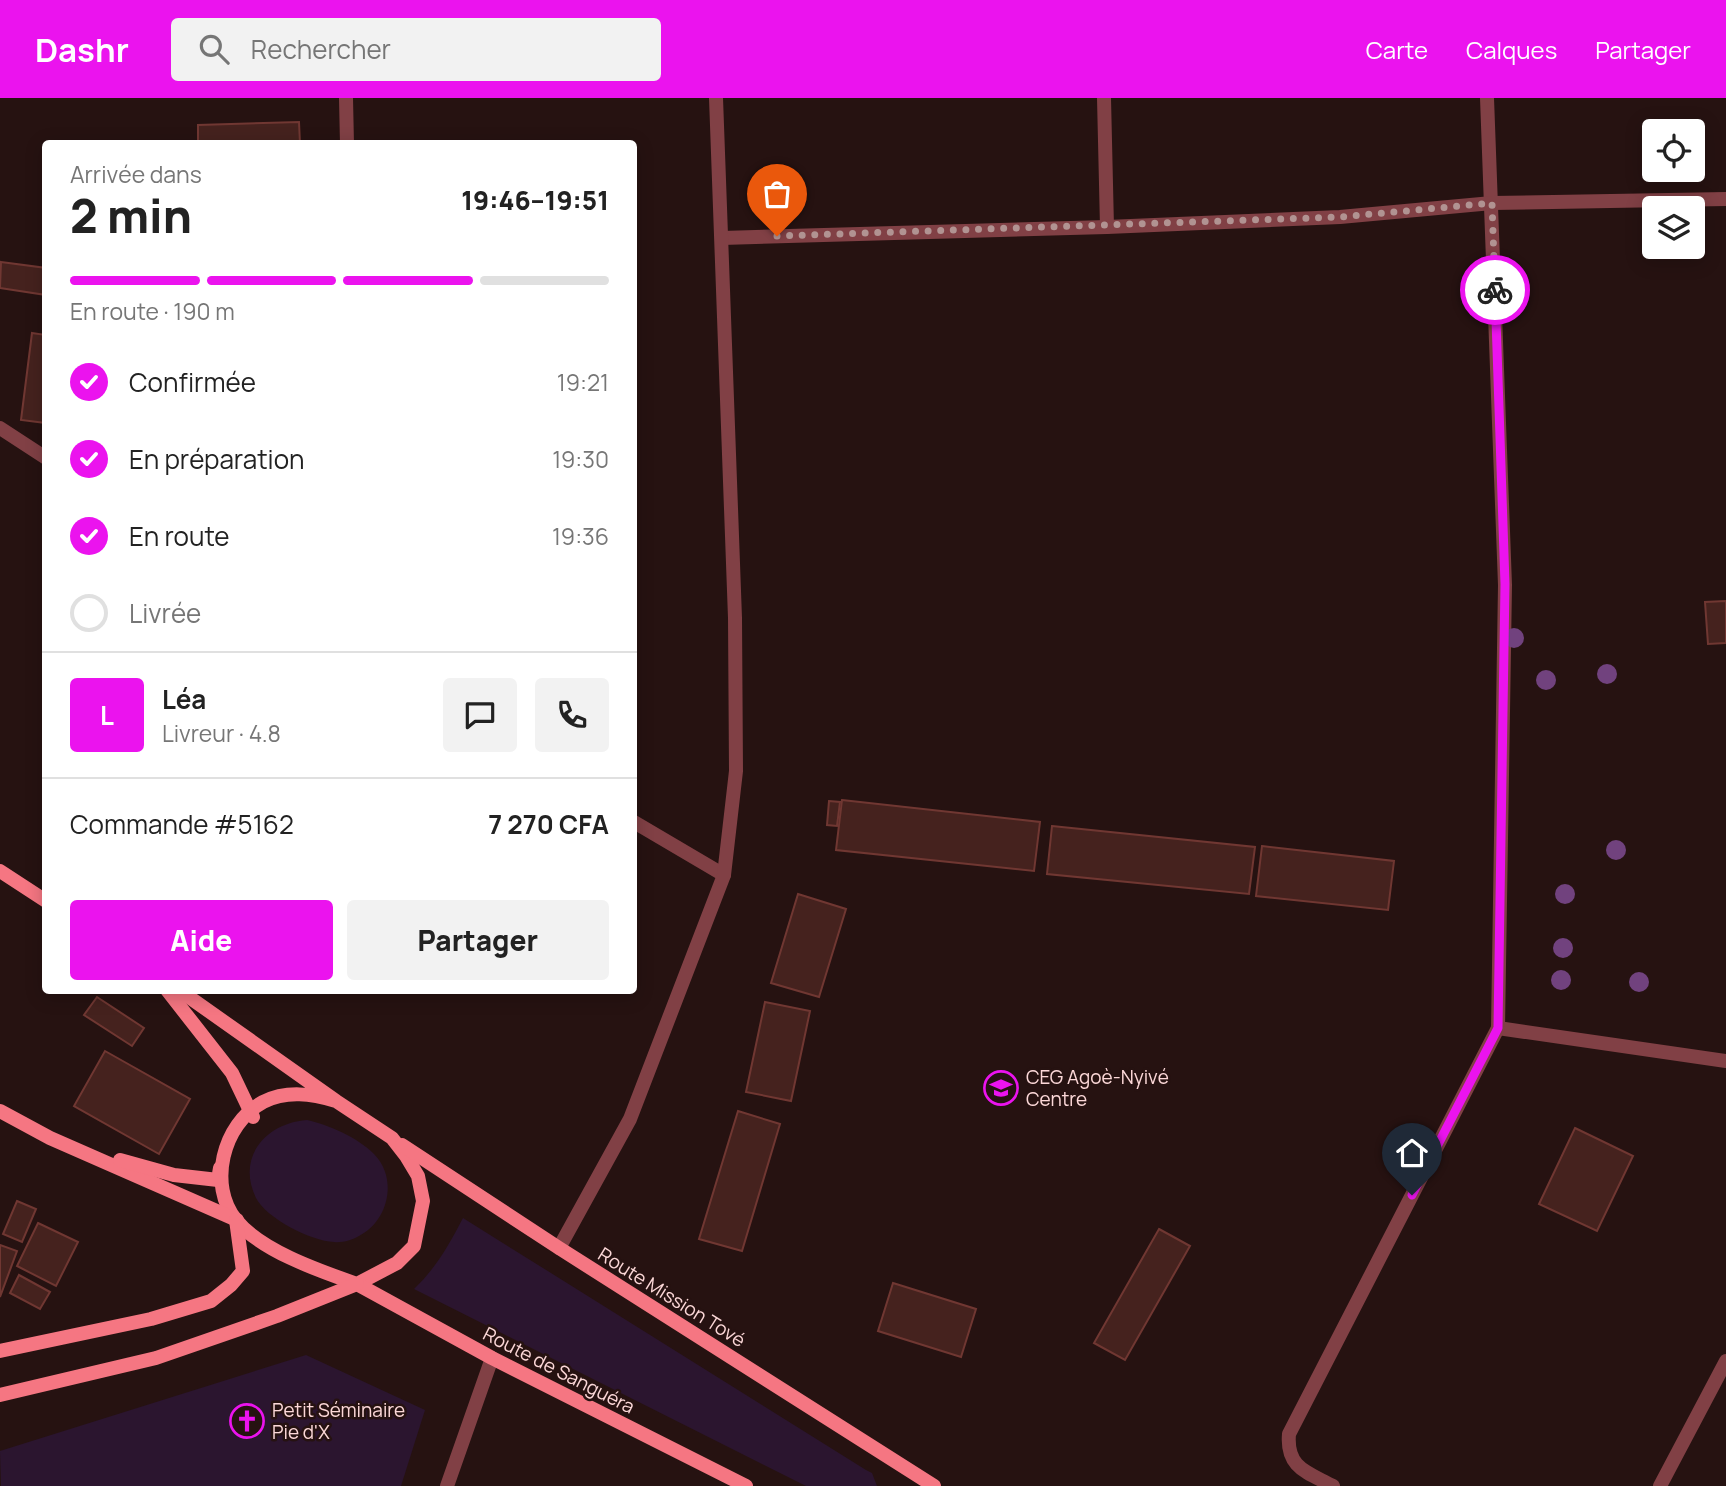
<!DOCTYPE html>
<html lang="fr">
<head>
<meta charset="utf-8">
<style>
  :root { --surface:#fff; --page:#f2f2f2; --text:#222; --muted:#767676; --line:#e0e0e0; --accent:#eb13ee }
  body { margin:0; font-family:Manrope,sans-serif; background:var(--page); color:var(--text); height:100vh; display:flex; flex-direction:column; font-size:26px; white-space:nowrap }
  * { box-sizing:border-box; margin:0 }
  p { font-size:23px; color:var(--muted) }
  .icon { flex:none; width:38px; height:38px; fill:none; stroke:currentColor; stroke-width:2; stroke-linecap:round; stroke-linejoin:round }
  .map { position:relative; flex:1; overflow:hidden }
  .drawer { position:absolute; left:42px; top:42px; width:595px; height:854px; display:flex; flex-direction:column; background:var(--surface); border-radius:7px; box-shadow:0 4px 18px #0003 }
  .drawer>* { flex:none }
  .fabs { position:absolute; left:1642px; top:21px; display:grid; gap:14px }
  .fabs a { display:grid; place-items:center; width:63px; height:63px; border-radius:7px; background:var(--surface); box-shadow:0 4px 18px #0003; font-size:35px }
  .pin { position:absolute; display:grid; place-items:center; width:60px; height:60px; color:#fff; margin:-72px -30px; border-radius:50% 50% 50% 0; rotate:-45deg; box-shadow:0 0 7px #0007 }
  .pin .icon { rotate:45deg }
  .courier { position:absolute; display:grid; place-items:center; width:70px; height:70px; margin:-35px; border:5px solid #eb13ee; border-radius:50%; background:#fff; color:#222; box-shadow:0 2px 9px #0007 }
  .head em { font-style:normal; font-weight:800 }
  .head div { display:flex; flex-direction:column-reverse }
  .head { display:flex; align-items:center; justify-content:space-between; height:119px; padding:0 28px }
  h1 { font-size:46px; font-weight:800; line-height:52px }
  .bar { display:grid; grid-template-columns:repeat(4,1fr); gap:10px 7px; align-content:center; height:84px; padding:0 28px }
  .bar i { height:9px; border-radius:5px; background:var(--line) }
  .bar .current { background:var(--accent) }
  .bar p { grid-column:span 4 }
  .line { display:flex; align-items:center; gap:18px; padding:0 28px; border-top:2px solid var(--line) }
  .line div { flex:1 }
  .round { display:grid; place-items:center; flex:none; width:74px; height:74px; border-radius:7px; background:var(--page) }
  ol { padding:0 28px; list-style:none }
  li { display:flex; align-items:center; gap:21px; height:77px }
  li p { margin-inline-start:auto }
  li .icon { padding:7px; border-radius:50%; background:var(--accent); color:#fff; stroke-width:4 }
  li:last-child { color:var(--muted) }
  li i { width:38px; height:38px; border:4px solid var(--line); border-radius:50% }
  .action { display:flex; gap:14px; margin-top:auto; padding:14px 28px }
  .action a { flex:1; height:80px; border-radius:7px; background:var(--accent); color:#fff; font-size:28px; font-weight:800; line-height:80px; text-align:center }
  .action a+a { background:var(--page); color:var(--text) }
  header { display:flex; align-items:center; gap:42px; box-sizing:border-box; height:98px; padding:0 35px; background:var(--accent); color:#fff }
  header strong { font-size:33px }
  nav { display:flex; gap:38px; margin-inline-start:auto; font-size:24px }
  .search { width:490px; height:63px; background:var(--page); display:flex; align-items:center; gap:18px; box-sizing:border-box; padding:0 24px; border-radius:7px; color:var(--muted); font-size:26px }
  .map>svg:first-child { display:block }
  .green { fill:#2b152f }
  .building { fill:#45221e; stroke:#703732; stroke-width:2 }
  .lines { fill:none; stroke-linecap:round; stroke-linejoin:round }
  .lane { stroke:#814045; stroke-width:14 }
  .street { stroke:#814045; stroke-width:14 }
  .secondary { stroke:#f57682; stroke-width:14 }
  .tree { fill:#71427e }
  .done { stroke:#b19392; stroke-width:7; stroke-dasharray:0 12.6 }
  .route { stroke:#eb13ee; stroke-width:9 }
  .labels { text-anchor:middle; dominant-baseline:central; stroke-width:5; stroke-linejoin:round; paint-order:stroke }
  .poi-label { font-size:19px; fill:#fcd8d8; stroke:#261211; text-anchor:start }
  .street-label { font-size:19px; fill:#fcd8d8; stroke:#261211 }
</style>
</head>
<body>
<header>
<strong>Dashr</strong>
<div class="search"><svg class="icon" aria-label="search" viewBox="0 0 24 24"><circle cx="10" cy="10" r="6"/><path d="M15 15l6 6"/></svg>Rechercher</div>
<nav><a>Carte</a><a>Calques</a><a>Partager</a></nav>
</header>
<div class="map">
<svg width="1726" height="1388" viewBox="0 0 1726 1388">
  <rect width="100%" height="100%" fill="#261211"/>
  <g class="green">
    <path d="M307 1022C329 1027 357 1039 374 1056 398 1080 389 1123 359 1138 352 1142 342 1145 334 1144 311 1143 266 1120 256 1100 236 1059 266 1025 307 1022Z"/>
    <path d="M463 1120 866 1372 872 1375 877 1388H806L414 1191C436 1170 449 1147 463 1120Z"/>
    <polygon points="306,1257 425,1312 401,1388 1,1388 0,1353"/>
  </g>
  <g class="building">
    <polygon points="299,24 300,46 198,46 198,27"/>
    <polygon points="1,164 46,170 46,197 0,190"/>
    <polygon points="32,235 46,237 46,325 21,322"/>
    <polygon points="1726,503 1726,545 1708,546 1705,504"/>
    <polygon points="842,702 1040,724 1034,773 836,752"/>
    <polygon points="829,703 840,704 837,728 827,727"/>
    <polygon points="1052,728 1255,749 1249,796 1047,776"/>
    <polygon points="1262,748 1394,763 1388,812 1256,798"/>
    <polygon points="798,796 846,811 819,899 771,885"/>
    <polygon points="97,899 144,930 132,948 84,917"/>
    <polygon points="765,904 810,913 791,1003 746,994"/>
    <polygon points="105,953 190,1001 159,1056 74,1008"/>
    <polygon points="738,1013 780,1026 742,1153 699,1141"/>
    <polygon points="1575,1030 1633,1058 1597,1133 1539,1106"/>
    <polygon points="17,1103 36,1111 22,1144 3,1136"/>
    <polygon points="38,1125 78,1144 56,1188 17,1168"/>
    <polygon points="1159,1131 1190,1148 1125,1262 1094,1245"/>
    <polygon points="0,1147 17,1153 0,1199"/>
    <polygon points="19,1177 50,1194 40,1211 10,1195"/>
    <polygon points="893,1185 976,1211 961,1259 878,1233"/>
  </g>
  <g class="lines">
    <polyline class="lane" points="447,1388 492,1260"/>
    <g class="street">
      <polyline points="346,0 347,46"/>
      <polyline points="1104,0 1107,129"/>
      <polyline points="1487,0 1505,487 1498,930 1726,963"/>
      <polyline points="722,140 1107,129 1340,119 1492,105 1726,101"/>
      <polyline points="0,330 46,360"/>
      <polyline points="634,724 724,777"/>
      <polyline points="559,1150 630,1021 724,777 736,673 735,520 716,0"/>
      <path d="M1333 1388C1307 1374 1286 1370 1289 1336L1498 930"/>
      <polyline points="1660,1388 1726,1263"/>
    </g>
    <g class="secondary">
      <polyline points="0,773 46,803"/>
      <polyline points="167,892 232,975 253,1019"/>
      <path d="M179 892 336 1003 392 1040 406 1058 418 1078 423 1103 414 1148 397 1165 357 1186C320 1173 261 1153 236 1122 208 1088 222 1026 263 1004 287 992 312 996 336 1003"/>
      <polyline points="0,1013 50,1040 237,1122"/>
      <polyline points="402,1047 559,1150 934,1388"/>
      <polyline points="120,1062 174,1077 218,1082 220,1070"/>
      <polyline points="357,1186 492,1260 746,1388"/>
      <polyline points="0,1253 151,1221 211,1203 231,1187 243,1173 236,1122"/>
      <polyline points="0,1297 156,1260 277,1218 357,1186"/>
    </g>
  </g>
  <g class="tree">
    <circle cx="1514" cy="540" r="10"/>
    <circle cx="1607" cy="576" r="10"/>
    <circle cx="1546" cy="582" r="10"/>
    <circle cx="1616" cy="752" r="10"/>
    <circle cx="1565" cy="796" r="10"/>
    <circle cx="1563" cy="850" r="10"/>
    <circle cx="1561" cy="882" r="10"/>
    <circle cx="1639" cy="884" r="10"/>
  </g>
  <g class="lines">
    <polyline class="done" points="777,138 1340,119 1492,105 1495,192"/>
    <polyline class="route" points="1412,1097 1498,930 1505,486 1495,192"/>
  </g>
  <defs>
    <g id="school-ring" transform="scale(1.75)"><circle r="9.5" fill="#261211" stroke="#eb13ee" stroke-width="1.5"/><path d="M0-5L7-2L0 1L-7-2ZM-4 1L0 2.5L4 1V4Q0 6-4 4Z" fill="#eb13ee"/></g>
    <g id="church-ring" transform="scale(1.75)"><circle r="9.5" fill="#261211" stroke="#eb13ee" stroke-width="1.5"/><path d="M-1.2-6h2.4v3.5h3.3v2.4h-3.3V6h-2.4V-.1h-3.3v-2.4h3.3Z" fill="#eb13ee"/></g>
  </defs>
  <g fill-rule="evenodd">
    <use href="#school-ring" x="1001" y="990"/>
    <use href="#church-ring" x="247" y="1323"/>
  </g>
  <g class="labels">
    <g class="poi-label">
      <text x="1026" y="979">CEG Agoè-Nyivé<tspan x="1026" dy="22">Centre</tspan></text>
      <text x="272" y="1312">Petit Séminaire<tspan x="272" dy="22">Pie d'X</tspan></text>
    </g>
    <g class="street-label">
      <text transform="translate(672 1199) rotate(32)">Route Mission Tové</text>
      <text transform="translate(559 1272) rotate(27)">Route de Sanguéra</text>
    </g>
  </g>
</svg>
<div class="fabs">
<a><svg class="icon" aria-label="locate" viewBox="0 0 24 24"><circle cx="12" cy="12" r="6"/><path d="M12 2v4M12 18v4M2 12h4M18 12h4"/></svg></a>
<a><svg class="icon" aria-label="layers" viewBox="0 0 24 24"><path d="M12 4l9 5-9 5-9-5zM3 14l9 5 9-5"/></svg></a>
</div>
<div class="pin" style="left:777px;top:138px;background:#ea580c"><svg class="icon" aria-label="bag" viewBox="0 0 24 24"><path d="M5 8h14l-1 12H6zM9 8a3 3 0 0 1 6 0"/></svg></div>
<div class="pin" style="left:1412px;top:1097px;background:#1f2937"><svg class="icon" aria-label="home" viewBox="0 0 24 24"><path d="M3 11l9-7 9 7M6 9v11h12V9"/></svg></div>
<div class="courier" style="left:1495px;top:192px"><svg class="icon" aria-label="bike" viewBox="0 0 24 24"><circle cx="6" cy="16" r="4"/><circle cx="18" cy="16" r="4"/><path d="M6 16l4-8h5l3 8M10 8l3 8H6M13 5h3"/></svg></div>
<section class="drawer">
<div class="head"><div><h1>2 min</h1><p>Arrivée dans</p></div><em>19:46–19:51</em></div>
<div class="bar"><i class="current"></i><i class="current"></i><i class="current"></i><i></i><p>En route · 190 m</p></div>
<ol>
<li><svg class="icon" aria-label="check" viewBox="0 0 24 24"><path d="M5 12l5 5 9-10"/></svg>Confirmée<p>19:21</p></li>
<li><svg class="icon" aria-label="check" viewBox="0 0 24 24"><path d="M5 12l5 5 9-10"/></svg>En préparation<p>19:30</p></li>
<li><svg class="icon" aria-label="check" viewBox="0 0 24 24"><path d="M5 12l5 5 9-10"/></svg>En route<p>19:36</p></li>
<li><i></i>Livrée</li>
</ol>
<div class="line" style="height:126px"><b class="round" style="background:var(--accent);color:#fff">L</b><div><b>Léa</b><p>Livreur · 4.8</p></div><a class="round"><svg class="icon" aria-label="chat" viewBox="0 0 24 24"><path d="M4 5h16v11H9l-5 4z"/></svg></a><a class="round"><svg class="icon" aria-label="phone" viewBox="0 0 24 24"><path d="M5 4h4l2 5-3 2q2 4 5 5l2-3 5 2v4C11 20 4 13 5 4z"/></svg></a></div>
<div class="line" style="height:91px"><div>Commande #5162</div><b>7 270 CFA</b></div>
<div class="action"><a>Aide</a><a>Partager</a></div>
</section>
</div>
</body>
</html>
